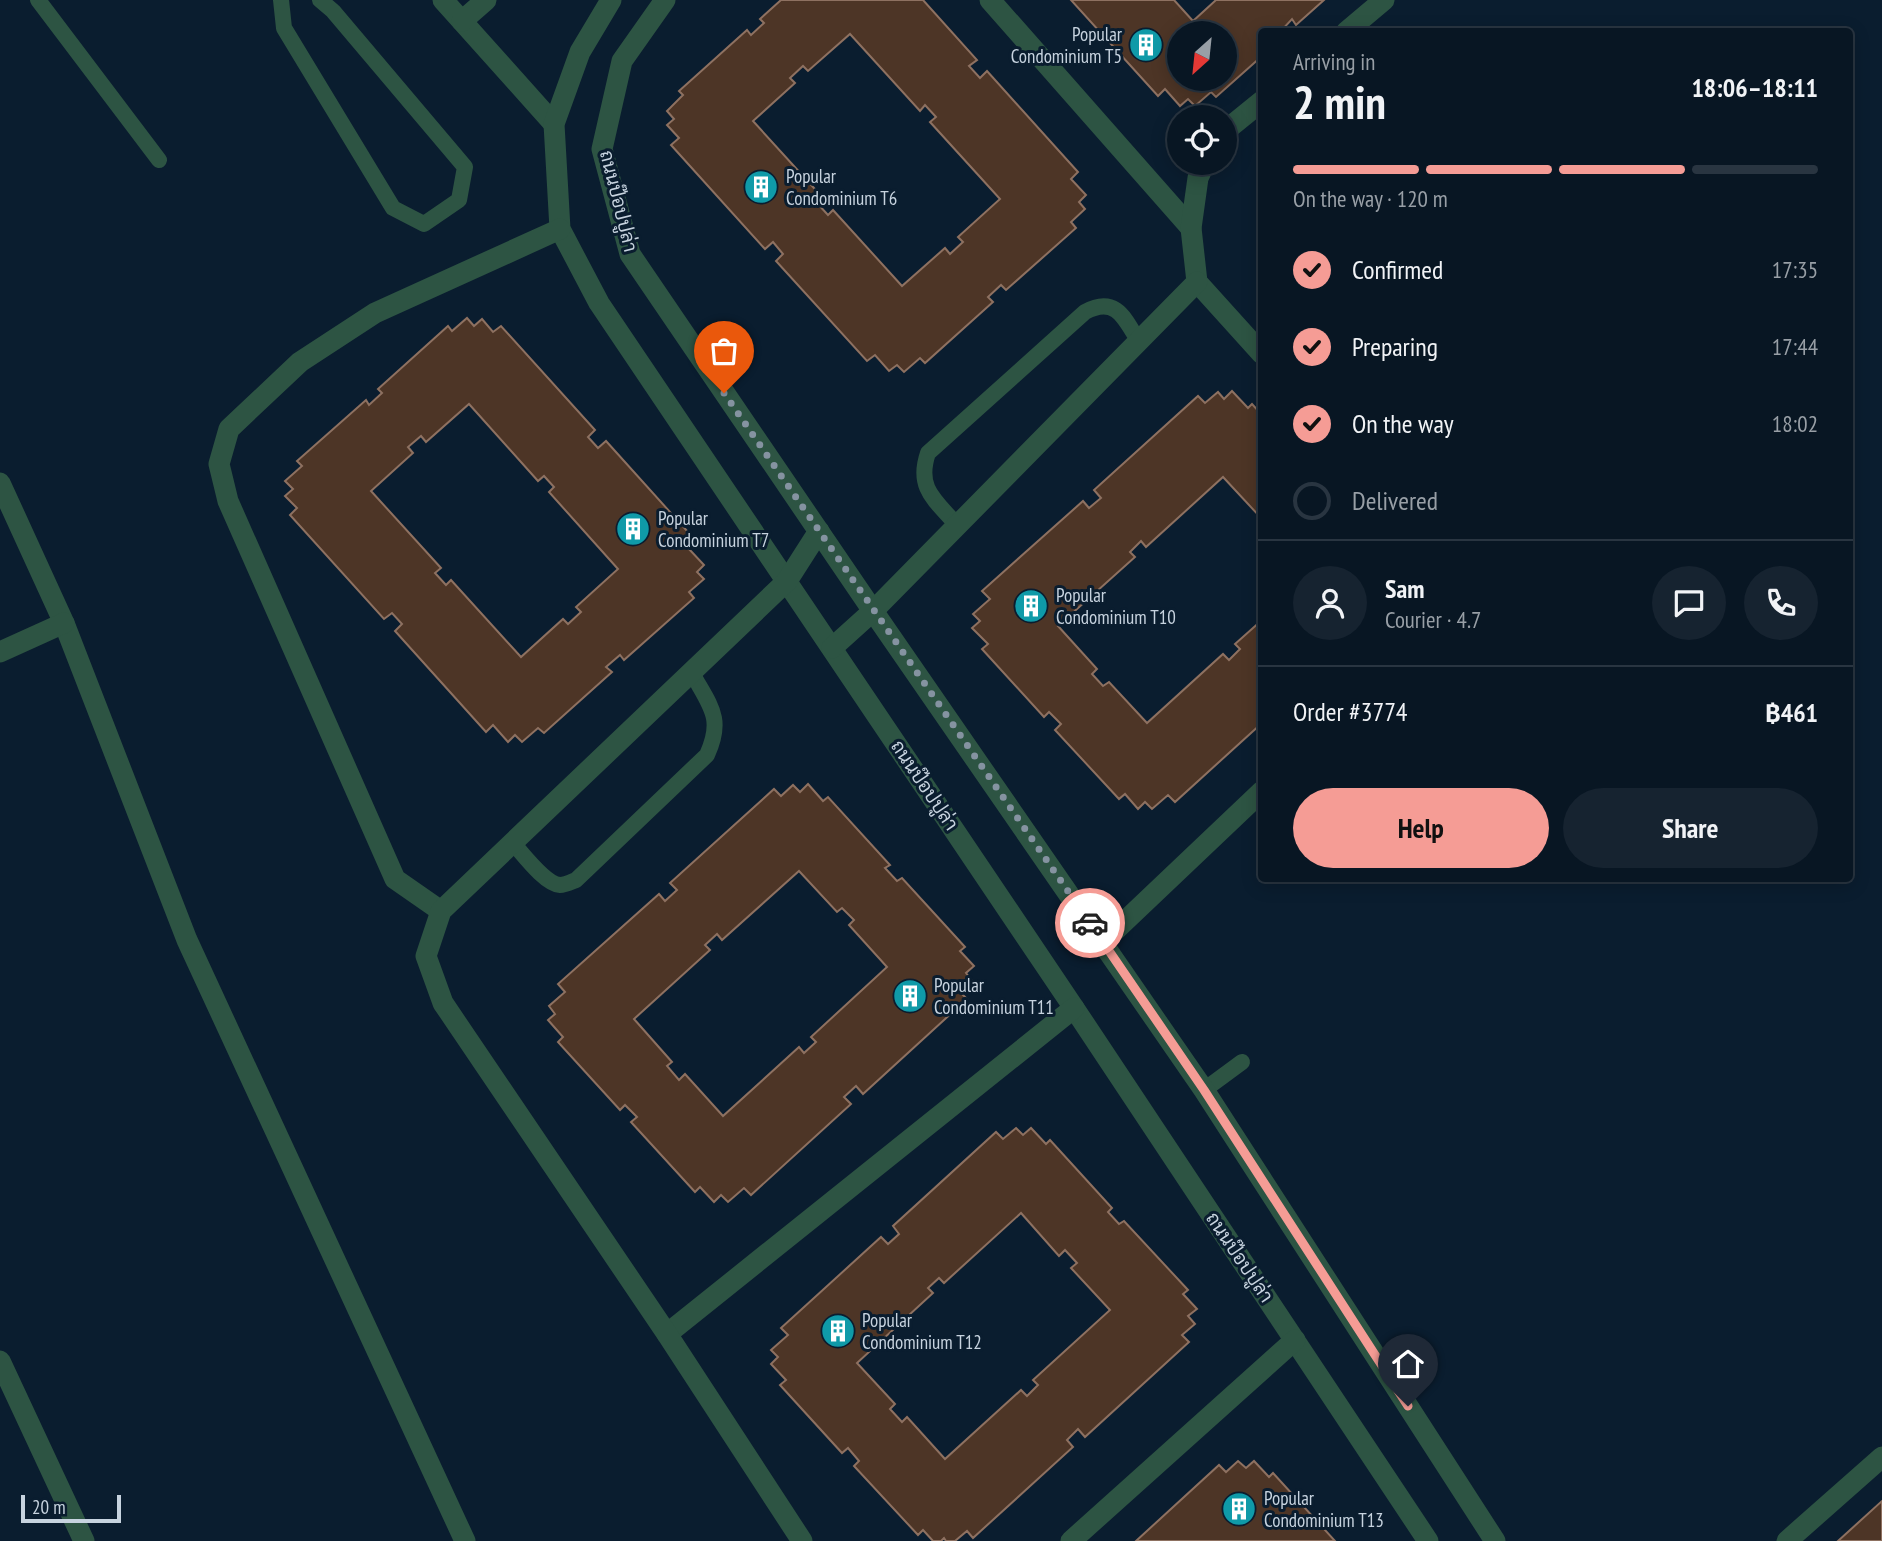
<!DOCTYPE html>
<html lang="en">
<head>
<meta charset="utf-8">
<style>
  :root { --surface:#081623; --page:#162330; --text:#f1f3f6; --muted:#989fa6; --line:#293541; --accent:#f59c95 }
  body { margin:0; font-family:"PT Sans Narrow",Sarabun,sans-serif; background:var(--page); color:var(--text); height:100vh; display:flex; flex-direction:column; font-size:26px; white-space:nowrap }
  * { box-sizing:border-box; margin:0 }
  p { font-size:23px; color:var(--muted) }
  .icon { flex:none; width:38px; height:38px; fill:none; stroke:currentColor; stroke-width:2; stroke-linecap:round; stroke-linejoin:round }
  .map { position:relative; flex:1; overflow:hidden }
  .details { position:absolute; left:1258px; top:28px; width:595px; height:854px; display:flex; flex-direction:column; background:var(--surface); border-radius:7px; box-shadow:0 4px 18px #0003,0 0 0 2px var(--line) }
  .details>* { flex:none }
  .needle { width:46px; rotate:207deg }
  .tools { position:absolute; left:1167px; top:21px; display:grid; gap:14px }
  .tools a { display:grid; place-items:center; width:70px; height:70px; border-radius:50%; background:var(--surface); box-shadow:0 4px 18px #0003,0 0 0 2px var(--line); font-size:35px }
  .scale { position:absolute; left:21px; bottom:18px; width:100px; box-sizing:border-box; padding-left:7px; border:4px solid #c7d3df; border-top:0; font-size:19px; line-height:24px; white-space:nowrap; color:#c7d3df; -webkit-text-stroke:5px #0a1d2f; paint-order:stroke }
  .pin { position:absolute; display:grid; place-items:center; width:60px; height:60px; color:#fff; margin:-72px -30px; border-radius:50% 50% 50% 0; rotate:-45deg; box-shadow:0 0 7px #0007 }
  .pin .icon { rotate:45deg }
  .courier { position:absolute; display:grid; place-items:center; width:70px; height:70px; margin:-35px; border:5px solid #f59c95; border-radius:50%; background:#fff; color:#222; box-shadow:0 2px 9px #0007 }
  .summary em { font-style:normal; font-weight:600 }
  .summary div { display:flex; flex-direction:column-reverse }
  .summary { display:flex; align-items:center; justify-content:space-between; height:119px; padding:0 35px }
  h1 { font-size:46px; font-weight:600; line-height:52px }
  .bar { display:grid; grid-template-columns:repeat(4,1fr); gap:10px 7px; align-content:center; height:84px; padding:0 35px }
  .bar i { height:9px; border-radius:5px; background:var(--line) }
  .bar .active { background:var(--accent) }
  .bar p { grid-column:span 4 }
  .line { display:flex; align-items:center; gap:18px; padding:0 35px; border-top:2px solid var(--line) }
  .line div { flex:1 }
  .round { display:grid; place-items:center; flex:none; width:74px; height:74px; border-radius:37px; background:var(--page) }
  ol { padding:0 35px; list-style:none }
  li { display:flex; align-items:center; gap:21px; height:77px }
  li p { margin-inline-start:auto }
  li .icon { padding:7px; border-radius:50%; background:var(--accent); color:#111; stroke-width:4 }
  li:last-child { color:var(--muted) }
  li i { width:38px; height:38px; border:4px solid var(--line); border-radius:50% }
  .cta { display:flex; gap:14px; margin-top:auto; padding:14px 35px }
  .cta a { flex:1; height:80px; border-radius:42px; background:var(--accent); color:#111; font-size:28px; font-weight:600; line-height:80px; text-align:center }
  .cta a+a { background:var(--page); color:var(--text) }
  .map>svg:first-child { display:block }
  .building { fill:#4d3526; stroke:#8e7161; stroke-width:2; fill-rule:evenodd }
  .lines { fill:none; stroke-linecap:round; stroke-linejoin:round }
  .lane { stroke:#2d5443; stroke-width:16 }
  .street { stroke:#2d5443; stroke-width:21 }
  .done { stroke:#8593a1; stroke-width:7; stroke-dasharray:0 12.6 }
  .route { stroke:#f59c95; stroke-width:9 }
  .labels { text-anchor:middle; dominant-baseline:central; stroke-width:6; stroke-linejoin:round; paint-order:stroke }
  .poi-label { font-size:19px; fill:#c7d3df; stroke:#0a1d2f; text-anchor:start }
  .street-label { font-size:19px; fill:#c7d3df; stroke:#0a1d2f }
</style>
</head>
<body>
<div class="map">
<svg width="1882" height="1541" viewBox="0 0 1882 1541">
  <rect width="100%" height="100%" fill="#0a1d2f"/>
  <g class="building">
    <path d="M781 0H923L977 60 969 66 980 78 987 71 1078 172 1071 179 1086 195 1079 202 1085 209 1071 222 1076 228 1006 290 1001 285 988 297 993 302 925 363 920 358 904 372 897 365 889 371 875 355 867 361 776 261 783 254 773 242 765 249 671 145 679 138 667 125 674 119 667 111 683 95 679 91 747 30 751 35 764 23 760 19ZM850 34 920 111 925 105 936 117 930 122 1000 199 958 237 963 242 950 254 945 248 902 286 833 210 828 215 817 203 823 198 753 121 795 83 790 78 803 66 808 71Z"/>
    <path d="M1071 0H1174L1193 21 1216 0H1324L1296 25 1292 19 1280 32H1262V56L1216 97 1211 92 1195 106 1188 99 1180 106 1165 89 1158 96ZM1180 33H1225V79H1180Z"/>
    <path d="M467 318 474 326 482 319 493 332 501 326 595 430 588 437 598 448 606 441 697 542 689 549 704 565 697 572 704 579 689 592 694 598 624 660 620 655 606 667 612 672 544 733 538 728 522 742 515 735 508 742 493 725 486 732 395 631 402 624 392 613 384 619 290 515 297 508 285 496 293 489 285 481 302 466 297 461 366 400 369 405 382 393 378 389 448 326 452 331ZM469 404 538 481 544 476 554 487 549 492 618 569 576 607 581 612 568 624 563 619 521 657 451 580 446 585 435 573 441 568 371 491 413 453 408 447 421 436 426 442Z"/>
    <polygon points="1232,391 1248,408 1252,404 1262,415 1262,519 1223,477 1146,547 1141,541 1130,552 1135,557 1058,626 1097,669 1092,674 1103,686 1109,682 1147,723 1223,654 1229,660 1240,649 1235,644 1262,620 1262,723 1175,802 1168,795 1152,809 1145,802 1138,809 1125,794 1119,799 1055,730 1061,724 1049,712 1044,717 982,649 988,644 972,628 980,621 973,614 990,599 982,591 1083,501 1089,508 1101,498 1094,490 1198,396 1205,403 1218,392 1224,399"/>
    <path d="M808 784 823 801 828 797 890 865 885 868 897 881 902 878 965 947 960 951 974 966 966 973 972 981 960 992 967 999 863 1094 856 1086 844 1097 851 1104 751 1195 744 1188 728 1202 721 1195 714 1202 700 1187 695 1192 631 1122 637 1117 625 1105 620 1110 558 1042 563 1037 548 1020 555 1014 549 1006 565 992 558 984 659 894 665 901 677 890 670 883 774 789 781 796 793 785 800 792ZM799 871 837 912 842 908 854 920 849 925 887 967 811 1037 816 1042 804 1053 799 1047 723 1116 685 1074 679 1080 667 1066 672 1062 634 1019 710 950 705 945 717 934 722 940Z"/>
    <path d="M1016 1128 1023 1135 1031 1128 1046 1144 1050 1140 1112 1208 1108 1212 1119 1224 1124 1221 1188 1290 1183 1294 1197 1309 1188 1316 1195 1324 1182 1335 1189 1342 1085 1437 1078 1429 1067 1440 1073 1447 973 1538 967 1531 955 1541H946L944 1538 941 1541H933L923 1530 918 1535 854 1466 859 1461 848 1448 842 1453 780 1385 786 1380 771 1364 778 1357 771 1350 788 1335 781 1328 881 1237 888 1244 899 1234 893 1226 996 1132 1003 1139ZM1021 1213 1059 1256 1065 1250 1077 1263 1071 1268 1110 1310 1033 1380 1038 1385 1027 1396 1021 1390 945 1459 907 1417 902 1422 890 1409 895 1404 857 1363 933 1293 928 1288 939 1278 944 1283Z"/>
    <polygon points="1238,1461 1246,1468 1254,1461 1269,1477 1273,1473 1335,1541 1136,1541 1219,1465 1226,1472"/>
    <polygon points="1882,1501 1882,1541 1838,1541"/>
  </g>
  <g class="lines">
    <g class="lane">
      <polyline points="38,0 159,160"/>
      <polyline points="281,0 284,28 393,208 424,224 459,200 465,167 333,11 320,0"/>
      <path d="M956 524C935 500 916 488 928 453L1085 312C1116 295 1125 319 1139 342"/>
      <path d="M513 843C523 854 545 884 560 885 565 885 571 882 576 880L707 755C724 718 710 706 692 673"/>
      <polyline points="1204,1090 1242,1062"/>
    </g>
    <g class="street">
      <polyline points="443,0 554,124"/>
      <polyline points="611,0 580,52 554,124 560,229 599,303 1074,1008 1428,1541"/>
      <polyline points="665,0 622,61 602,149 630,254 873,611 1204,1090 1495,1541"/>
      <polyline points="990,0 1191,228"/>
      <polyline points="462,21 486,0"/>
      <polyline points="1346,32 1384,0"/>
      <polyline points="1225,131 1262,101"/>
      <polyline points="1205,163 1198,178 1191,228 1197,282 1262,354"/>
      <polyline points="0,483 64,623 187,940 465,1541"/>
      <polyline points="832,648 873,611 1197,282"/>
      <polyline points="0,652 64,623"/>
      <polyline points="441,911 395,879 228,501 219,464 229,429 300,362 375,313 560,229"/>
      <polyline points="1103,942 1262,791"/>
      <polyline points="667,1334 1074,1008"/>
      <polyline points="0,1361 84,1541"/>
      <polyline points="802,1541 667,1334 443,1003 426,956 441,911 787,581 819,531"/>
      <polyline points="1071,1541 1295,1340"/>
      <polyline points="1787,1541 1882,1457"/>
    </g>
  </g>
  <g class="lines">
    <polyline class="done" points="724,393 1090,923"/>
    <polyline class="route" points="1090,923 1204,1090 1408,1406"/>
  </g>
  <defs>
    <g id="building-disc" transform="scale(1.75)"><circle r="9.5" fill="#0f9aa8" stroke="#0a1d2f"/><path d="M-4-6H4V6H1V3H-1V6H-4ZM-2.5-4.3h1.7v1.8h-1.7ZM.8-4.3h1.7v1.8H.8ZM-2.5-1h1.7V.8h-1.7ZM.8-1h1.7V.8H.8Z" fill="#fff"/></g>
  </defs>
  <g fill-rule="evenodd">
    <use href="#building-disc" x="1146" y="45"/>
    <use href="#building-disc" x="761" y="187"/>
    <use href="#building-disc" x="633" y="529"/>
    <use href="#building-disc" x="1031" y="606"/>
    <use href="#building-disc" x="910" y="996"/>
    <use href="#building-disc" x="838" y="1331"/>
    <use href="#building-disc" x="1239" y="1509"/>
  </g>
  <g class="labels">
    <g class="poi-label">
      <text x="1122" y="34" text-anchor="end">Popular<tspan x="1122" dy="22">Condominium T5</tspan></text>
      <text x="786" y="176">Popular<tspan x="786" dy="22">Condominium T6</tspan></text>
      <text x="658" y="518">Popular<tspan x="658" dy="22">Condominium T7</tspan></text>
      <text x="1056" y="595">Popular<tspan x="1056" dy="22">Condominium T10</tspan></text>
      <text x="934" y="985">Popular<tspan x="934" dy="22">Condominium T11</tspan></text>
      <text x="862" y="1320">Popular<tspan x="862" dy="22">Condominium T12</tspan></text>
      <text x="1264" y="1498">Popular<tspan x="1264" dy="22">Condominium T13</tspan></text>
    </g>
    <g class="street-label">
      <text transform="translate(619 201) rotate(76)">ถนนป๊อปปูล่า</text>
      <text transform="translate(925 785) rotate(56)">ถนนป๊อปปูล่า</text>
      <text transform="translate(1240 1257) rotate(56)">ถนนป๊อปปูล่า</text>
    </g>
  </g>
</svg>
<div class="tools">
<a><svg class="needle" viewBox="-14 -14 28 28"><path d="M0-13l5 13h-10z" fill="#e53935"/><path d="M0 13l5-13h-10z" fill="#989fa6"/></svg></a>
<a><svg class="icon" aria-label="locate" viewBox="0 0 24 24"><circle cx="12" cy="12" r="6"/><path d="M12 2v4M12 18v4M2 12h4M18 12h4"/></svg></a>
</div>
<div class="scale">20 m</div>
<div class="pin" style="left:724px;top:393px;background:#ea580c"><svg class="icon" aria-label="bag" viewBox="0 0 24 24"><path d="M5 8h14l-1 12H6zM9 8a3 3 0 0 1 6 0"/></svg></div>
<div class="pin" style="left:1408px;top:1406px;background:#1f2937"><svg class="icon" aria-label="home" viewBox="0 0 24 24"><path d="M3 11l9-7 9 7M6 9v11h12V9"/></svg></div>
<div class="courier" style="left:1090px;top:923px"><svg class="icon" aria-label="car" viewBox="0 0 24 24"><path d="M5 17H2v-5l4-1 3-4h7l3 4 3 1v5h-3M9 17h6M6 11h13"/><circle cx="7" cy="17" r="2"/><circle cx="17" cy="17" r="2"/></svg></div>
<section class="details">
<div class="summary"><div><h1>2 min</h1><p>Arriving in</p></div><em>18:06–18:11</em></div>
<div class="bar"><i class="active"></i><i class="active"></i><i class="active"></i><i></i><p>On the way · 120 m</p></div>
<ol>
<li><svg class="icon" aria-label="check" viewBox="0 0 24 24"><path d="M5 12l5 5 9-10"/></svg>Confirmed<p>17:35</p></li>
<li><svg class="icon" aria-label="check" viewBox="0 0 24 24"><path d="M5 12l5 5 9-10"/></svg>Preparing<p>17:44</p></li>
<li><svg class="icon" aria-label="check" viewBox="0 0 24 24"><path d="M5 12l5 5 9-10"/></svg>On the way<p>18:02</p></li>
<li><i></i>Delivered</li>
</ol>
<div class="line" style="height:126px"><a class="round"><svg class="icon" aria-label="person" viewBox="0 0 24 24"><circle cx="12" cy="8" r="4"/><path d="M4 21q1-7 8-7t8 7"/></svg></a><div><b>Sam</b><p>Courier · 4.7</p></div><a class="round"><svg class="icon" aria-label="chat" viewBox="0 0 24 24"><path d="M4 5h16v11H9l-5 4z"/></svg></a><a class="round"><svg class="icon" aria-label="phone" viewBox="0 0 24 24"><path d="M5 4h4l2 5-3 2q2 4 5 5l2-3 5 2v4C11 20 4 13 5 4z"/></svg></a></div>
<div class="line" style="height:91px"><div>Order #3774</div><b>฿461</b></div>
<div class="cta"><a>Help</a><a>Share</a></div>
</section>
</div>
</body>
</html>
